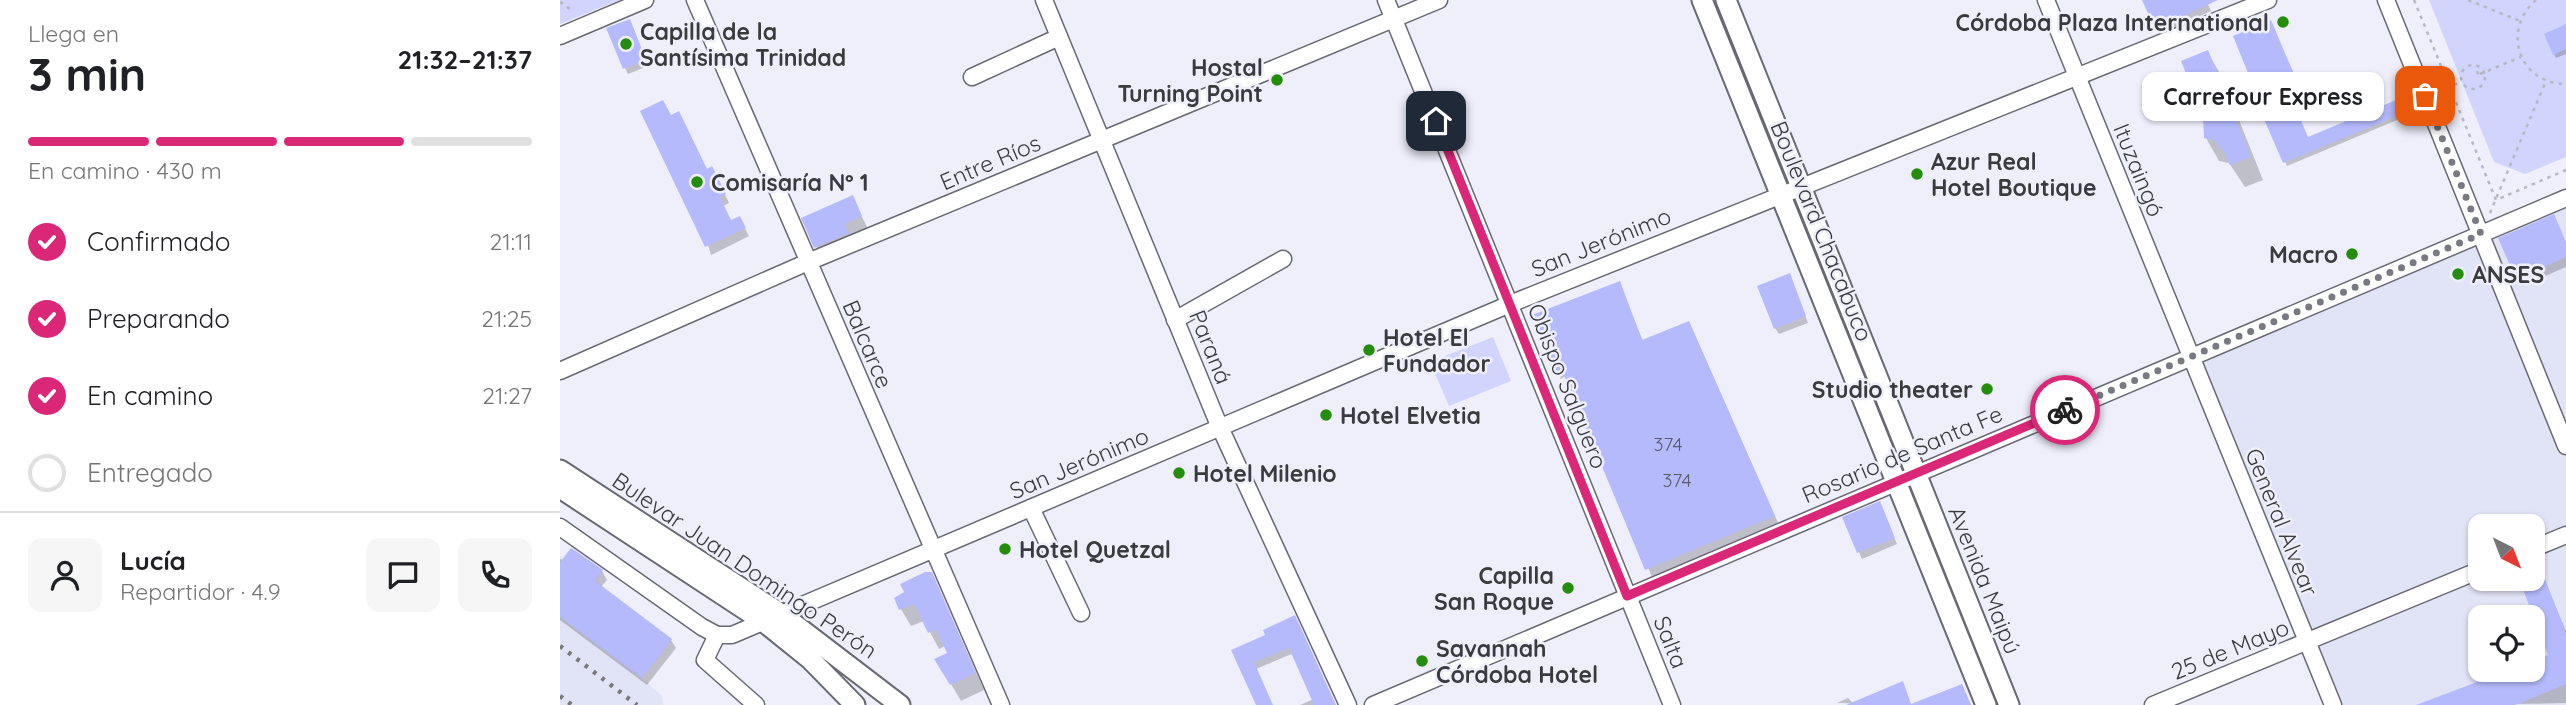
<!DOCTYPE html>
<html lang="es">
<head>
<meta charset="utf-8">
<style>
  :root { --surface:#fff; --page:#f6f6f6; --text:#202124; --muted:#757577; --line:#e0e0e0; --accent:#db2777 }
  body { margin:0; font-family:Quicksand,sans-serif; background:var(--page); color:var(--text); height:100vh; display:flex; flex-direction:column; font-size:26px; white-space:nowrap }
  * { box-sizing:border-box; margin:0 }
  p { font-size:23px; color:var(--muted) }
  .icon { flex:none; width:38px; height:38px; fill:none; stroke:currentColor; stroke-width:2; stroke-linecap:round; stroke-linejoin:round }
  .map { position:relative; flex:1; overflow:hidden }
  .panel { display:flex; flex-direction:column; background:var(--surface); width:560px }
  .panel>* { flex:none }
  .needle { width:46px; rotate:138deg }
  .buttons { position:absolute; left:1908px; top:514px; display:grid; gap:14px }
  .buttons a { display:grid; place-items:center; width:77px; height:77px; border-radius:14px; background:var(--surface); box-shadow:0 2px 5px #0004; font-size:35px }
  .pin { position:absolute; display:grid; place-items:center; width:60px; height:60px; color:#fff; margin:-30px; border-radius:14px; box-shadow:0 4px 10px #0006 }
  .courier { position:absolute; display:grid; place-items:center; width:70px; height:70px; margin:-35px; border:5px solid #db2777; border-radius:50%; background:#fff; color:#222; box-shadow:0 2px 9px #0007 }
  .bubble { position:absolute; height:49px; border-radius:14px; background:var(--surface); box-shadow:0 2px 5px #0004; font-size:23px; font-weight:700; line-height:49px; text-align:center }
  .headline em { font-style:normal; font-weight:700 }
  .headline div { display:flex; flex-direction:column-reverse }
  .headline { display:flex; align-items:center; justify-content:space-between; height:119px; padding:0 28px }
  h1 { font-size:46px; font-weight:700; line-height:52px }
  .bar { display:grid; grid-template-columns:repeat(4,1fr); gap:10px 7px; align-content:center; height:84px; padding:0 28px }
  .bar i { height:9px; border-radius:5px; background:var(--line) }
  .bar .current { background:var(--accent) }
  .bar p { grid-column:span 4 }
  .line { display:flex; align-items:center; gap:18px; padding:0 28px; border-top:2px solid var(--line) }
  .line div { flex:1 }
  .round { display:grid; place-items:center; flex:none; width:74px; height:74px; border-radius:14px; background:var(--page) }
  ol { padding:0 28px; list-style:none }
  li { display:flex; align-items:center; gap:21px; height:77px }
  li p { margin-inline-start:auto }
  li .icon { padding:7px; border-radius:50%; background:var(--accent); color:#fff; stroke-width:4 }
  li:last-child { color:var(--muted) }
  li i { width:38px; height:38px; border:4px solid var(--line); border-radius:50% }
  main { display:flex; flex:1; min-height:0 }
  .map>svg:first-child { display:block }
  .built { fill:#e1e3f6; fill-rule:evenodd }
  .green { fill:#d1d5fe }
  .shadow { fill:#0003 }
  .building { fill:#b5bafd }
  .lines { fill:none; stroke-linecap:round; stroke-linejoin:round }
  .minor-casing { stroke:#686973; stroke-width:19 }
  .major-casing { stroke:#686973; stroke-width:23 }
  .path { stroke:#b6b7c1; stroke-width:2.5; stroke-dasharray:3.5 5; stroke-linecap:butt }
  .minor { stroke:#fff; stroke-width:16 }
  .major { stroke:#fff; stroke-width:19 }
  .rail { stroke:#78797f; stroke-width:4.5; stroke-dasharray:3.5 7; stroke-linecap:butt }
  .done { stroke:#797a81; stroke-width:7; stroke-dasharray:0 12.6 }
  .route { stroke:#db2777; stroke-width:9 }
  .poi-dot { fill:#248d0c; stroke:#eeeffb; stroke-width:2.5 }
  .labels { text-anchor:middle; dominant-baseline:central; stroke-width:5; stroke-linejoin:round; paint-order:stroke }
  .number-label { font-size:19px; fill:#595b6e }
  .poi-label { font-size:23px; font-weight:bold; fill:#3a3b3f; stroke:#eeeffb; text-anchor:start }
  .street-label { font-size:23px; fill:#3a3b3f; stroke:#eeeffb }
</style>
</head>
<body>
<main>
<section class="panel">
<div class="headline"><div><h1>3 min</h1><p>Llega en</p></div><em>21:32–21:37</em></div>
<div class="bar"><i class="current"></i><i class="current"></i><i class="current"></i><i></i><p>En camino · 430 m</p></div>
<ol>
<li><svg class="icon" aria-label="check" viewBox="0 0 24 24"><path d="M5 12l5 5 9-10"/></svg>Confirmado<p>21:11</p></li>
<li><svg class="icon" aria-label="check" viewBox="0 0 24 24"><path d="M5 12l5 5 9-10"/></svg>Preparando<p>21:25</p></li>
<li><svg class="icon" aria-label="check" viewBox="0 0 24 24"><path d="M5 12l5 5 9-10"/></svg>En camino<p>21:27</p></li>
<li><i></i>Entregado</li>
</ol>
<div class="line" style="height:126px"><a class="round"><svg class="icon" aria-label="person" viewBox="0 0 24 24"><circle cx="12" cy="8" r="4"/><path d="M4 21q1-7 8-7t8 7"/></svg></a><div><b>Lucía</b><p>Repartidor · 4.9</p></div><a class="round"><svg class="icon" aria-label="chat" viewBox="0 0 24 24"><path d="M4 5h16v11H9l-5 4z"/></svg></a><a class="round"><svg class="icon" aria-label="phone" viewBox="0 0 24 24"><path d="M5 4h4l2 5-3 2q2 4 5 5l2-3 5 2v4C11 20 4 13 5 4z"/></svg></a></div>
</section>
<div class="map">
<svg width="2006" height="705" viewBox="0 0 2006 705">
  <rect width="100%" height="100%" fill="#eeeffb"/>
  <g class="built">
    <path d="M2006 198V705H1773L1629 357ZM1920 527H1972V579H1920ZM1920 618H1972V670H1920Z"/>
    <polygon points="13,545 44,569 36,581 112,639 82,678 102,696 103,705 0,705 0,556 3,558"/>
  </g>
  <g class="green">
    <polygon points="0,0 59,0 0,24"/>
    <polygon points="1869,0 2006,0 2006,157 1965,174 1934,162"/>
    <polygon points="1246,224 1338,443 1332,445 1241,226"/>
    <polygon points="933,337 951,381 889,406 870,362"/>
  </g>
  <g class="shadow">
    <polygon points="1584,0 1646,0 1651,11 1600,34"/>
    <polygon points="1710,22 1741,89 1706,104 1696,87"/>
    <polygon points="2006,26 2006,54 1996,58 1994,54"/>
    <polygon points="73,27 88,66 68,74 65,68"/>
    <polygon points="1648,53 1661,75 1703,180 1685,187 1669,163 1659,161 1646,138"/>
    <polygon points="1849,101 1854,113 1727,166 1706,118 1748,139"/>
    <polygon points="111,117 147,171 157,177 169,203 163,206 171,222 184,227 189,236 151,255"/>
    <polygon points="292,197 308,229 263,260 243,219"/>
    <polygon points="2006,243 2006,267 1962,286 1958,278"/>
    <polygon points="1232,282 1248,323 1219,334 1215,328"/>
    <polygon points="1059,283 1083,341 1133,331 1219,525 1092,577 1006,376 1001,379 996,370"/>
    <polygon points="1322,509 1337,544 1302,559 1285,518"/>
    <polygon points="0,559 42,571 47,580 41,587 111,640 116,648 87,685 0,620"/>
    <polygon points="1976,560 2006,631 2006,703 1882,705 1972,670 1991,656 1972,579"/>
    <polygon points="371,574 424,690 401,701 377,660 389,654 385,646 379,649 364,621 351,626 341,609"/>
    <polygon points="734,618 775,705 740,705 754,699 734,653 696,669 712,705 698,705 673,650 708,636"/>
    <polygon points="1343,683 1351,705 1277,703 1288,698 1293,703"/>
  </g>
  <g class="building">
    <polygon points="1582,0 1658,0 1595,29"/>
    <polygon points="70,19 86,60 63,69 46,28"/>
    <polygon points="1711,20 1733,72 1694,88 1673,36"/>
    <polygon points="2006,24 2006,49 1993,55 1984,34"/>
    <polygon points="1648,50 1691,157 1670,165 1663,148 1660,150 1656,141 1644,138 1643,116 1621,61"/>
    <polygon points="1848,95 1854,109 1723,163 1703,117 1734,104 1748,137"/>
    <polygon points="103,100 111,115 119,111 147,169 152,166 166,194 160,197 171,220 180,216 186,228 145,247 80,111"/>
    <polygon points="293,195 302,216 285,224 289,233 254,248 241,218"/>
    <polygon points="1994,214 2006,242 2006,257 1956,279 1938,238"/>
    <polygon points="1230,273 1246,316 1214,329 1197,286"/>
    <polygon points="1060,281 1082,340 1129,321 1215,516 1085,570 1001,368 994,371 972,315"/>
    <polygon points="1320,501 1335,538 1297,553 1282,517"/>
    <polygon points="11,548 43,570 35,581 112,639 82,678 0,617 0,563"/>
    <polygon points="1977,558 2006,634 2006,684 1955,705 1856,705 1933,676 1931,670 1972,670 1972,662 1988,655 1959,579 1972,579 1972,559"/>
    <polygon points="365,572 372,572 416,673 390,685 374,659 387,653 376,629 368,633 354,604 339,610 334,598 344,592 340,584"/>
    <polygon points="735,615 776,705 754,705 729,648 694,662 713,705 696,705 671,650 705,635 703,630"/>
    <polygon points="1343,681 1351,704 1402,684 1411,705 1286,705"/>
  </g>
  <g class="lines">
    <g class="minor-casing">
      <g id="minor">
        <polyline points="135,0 441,705"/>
        <polyline points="484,0 658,423 788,705"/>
        <polyline points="826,0 1112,705"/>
        <polyline points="1486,0 1773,705"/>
        <polyline points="1826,0 2006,446"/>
        <polyline points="0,36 85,0"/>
        <polyline points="412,77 499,37"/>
        <polyline points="615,320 723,259"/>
        <polyline points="0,371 248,262 879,0"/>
        <polyline points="471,508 521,613"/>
        <polyline points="0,527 142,627 157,635 172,635 950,304 1708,0"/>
        <polyline points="1972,549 2006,535"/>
        <polyline points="157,635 145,660 196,705"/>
        <polyline points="813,705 2006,198"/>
        <polyline points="1593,705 1920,570"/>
      </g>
    </g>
    <g class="major-casing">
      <g id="major">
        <polyline points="1142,0 1426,705"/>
        <polyline points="1166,0 1449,705"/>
        <polyline points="0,470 221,614 340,705"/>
        <polyline points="0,488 204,622 250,659 295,705"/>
      </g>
    </g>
    <g class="path">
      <polyline points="1854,0 1936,200 2006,170"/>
      <polyline points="1908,0 1960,21"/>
      <path d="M1976 0C1941 30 1959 84 2006 84"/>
      <polyline points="0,2 10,9"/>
      <circle cx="1913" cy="77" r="12"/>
      <polyline points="1917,71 1920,79"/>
      <polyline points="1920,74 1961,57"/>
      <polyline points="1878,91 1901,82"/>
      <polyline points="1930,213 1986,81"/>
    </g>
    <use href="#minor" class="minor"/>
    <use href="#major" class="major"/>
    <g class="rail">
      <polyline points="0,646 77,705"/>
      <polyline points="0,696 12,705"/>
    </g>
  </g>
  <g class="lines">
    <polyline class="done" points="1505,410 1921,234 1865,96"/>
    <polyline class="route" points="876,121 1067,596 1505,410"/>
  </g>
  <g class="poi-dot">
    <circle cx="1723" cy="22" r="7"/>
    <circle cx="66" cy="44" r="7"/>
    <circle cx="717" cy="80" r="7"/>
    <circle cx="1357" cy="174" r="7"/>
    <circle cx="137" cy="182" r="7"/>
    <circle cx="1792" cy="254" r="7"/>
    <circle cx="1898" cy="274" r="7"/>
    <circle cx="809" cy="350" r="7"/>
    <circle cx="1427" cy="389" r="7"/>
    <circle cx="766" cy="415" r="7"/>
    <circle cx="619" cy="473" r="7"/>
    <circle cx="445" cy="549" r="7"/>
    <circle cx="1008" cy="588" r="7"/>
    <circle cx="862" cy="661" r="7"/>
  </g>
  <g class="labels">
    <g class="number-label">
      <text x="1108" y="444">374</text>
      <text x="1117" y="480">374</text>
    </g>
    <g class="poi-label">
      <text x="1709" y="22" text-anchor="end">Córdoba Plaza International</text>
      <text x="80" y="31">Capilla de la<tspan x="80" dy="26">Santísima Trinidad</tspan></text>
      <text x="703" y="67" text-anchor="end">Hostal<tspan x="703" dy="26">Turning Point</tspan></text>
      <text x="1371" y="161">Azur Real<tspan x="1371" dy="26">Hotel Boutique</tspan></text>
      <text x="151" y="182">Comisaría Nº 1</text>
      <text x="1778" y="254" text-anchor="end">Macro</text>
      <text x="1912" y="274">ANSES</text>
      <text x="823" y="337">Hotel El<tspan x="823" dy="26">Fundador</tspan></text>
      <text x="1413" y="389" text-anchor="end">Studio theater</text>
      <text x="780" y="415">Hotel Elvetia</text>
      <text x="633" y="473">Hotel Milenio</text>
      <text x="459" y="549">Hotel Quetzal</text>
      <text x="994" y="575" text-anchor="end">Capilla<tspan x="994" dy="26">San Roque</tspan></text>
      <text x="876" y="648">Savannah<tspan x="876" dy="26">Córdoba Hotel</tspan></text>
    </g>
    <g class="street-label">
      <text transform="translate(430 162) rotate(-23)">Entre Ríos</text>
      <text transform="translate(1579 170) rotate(68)">Ituzaingó</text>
      <text transform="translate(1262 231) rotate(68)">Boulevard Chacabuco</text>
      <text transform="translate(1041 242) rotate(-22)">San Jerónimo</text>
      <text transform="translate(308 344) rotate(67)">Balcarce</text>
      <text transform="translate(651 347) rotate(68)">Paraná</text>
      <text transform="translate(1008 386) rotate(68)">Obispo Salguero</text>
      <text transform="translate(1342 454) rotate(-23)">Rosario de Santa Fe</text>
      <text transform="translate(519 463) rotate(-23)">San Jerónimo</text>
      <text transform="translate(1722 522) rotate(68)">General Alvear</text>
      <text transform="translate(185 565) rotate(34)">Bulevar Juan Domingo Perón</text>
      <text transform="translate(1425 580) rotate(68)">Avenida Maipú</text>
      <text transform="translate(1111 642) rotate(68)">Salta</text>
      <text transform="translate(1670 649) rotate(-22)">25 de Mayo</text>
    </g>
  </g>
</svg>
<div class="buttons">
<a><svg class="needle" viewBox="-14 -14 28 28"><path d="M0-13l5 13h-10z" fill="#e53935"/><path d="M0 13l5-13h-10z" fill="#757577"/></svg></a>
<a><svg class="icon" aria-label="locate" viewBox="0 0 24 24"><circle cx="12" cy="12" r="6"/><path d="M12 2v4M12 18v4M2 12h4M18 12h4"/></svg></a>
</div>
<div class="pin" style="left:1865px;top:96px;background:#ea580c"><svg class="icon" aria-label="bag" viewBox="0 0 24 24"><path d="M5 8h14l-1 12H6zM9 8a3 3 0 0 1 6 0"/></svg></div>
<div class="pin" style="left:876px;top:121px;background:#1f2937"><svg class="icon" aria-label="home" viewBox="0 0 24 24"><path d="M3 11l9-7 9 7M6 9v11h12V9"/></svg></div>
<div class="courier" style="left:1505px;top:410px"><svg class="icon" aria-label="bike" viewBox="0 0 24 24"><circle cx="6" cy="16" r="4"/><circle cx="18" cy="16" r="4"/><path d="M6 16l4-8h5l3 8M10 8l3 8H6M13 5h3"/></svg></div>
<div class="bubble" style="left:1582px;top:72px;width:242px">Carrefour Express</div>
</div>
</main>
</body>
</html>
